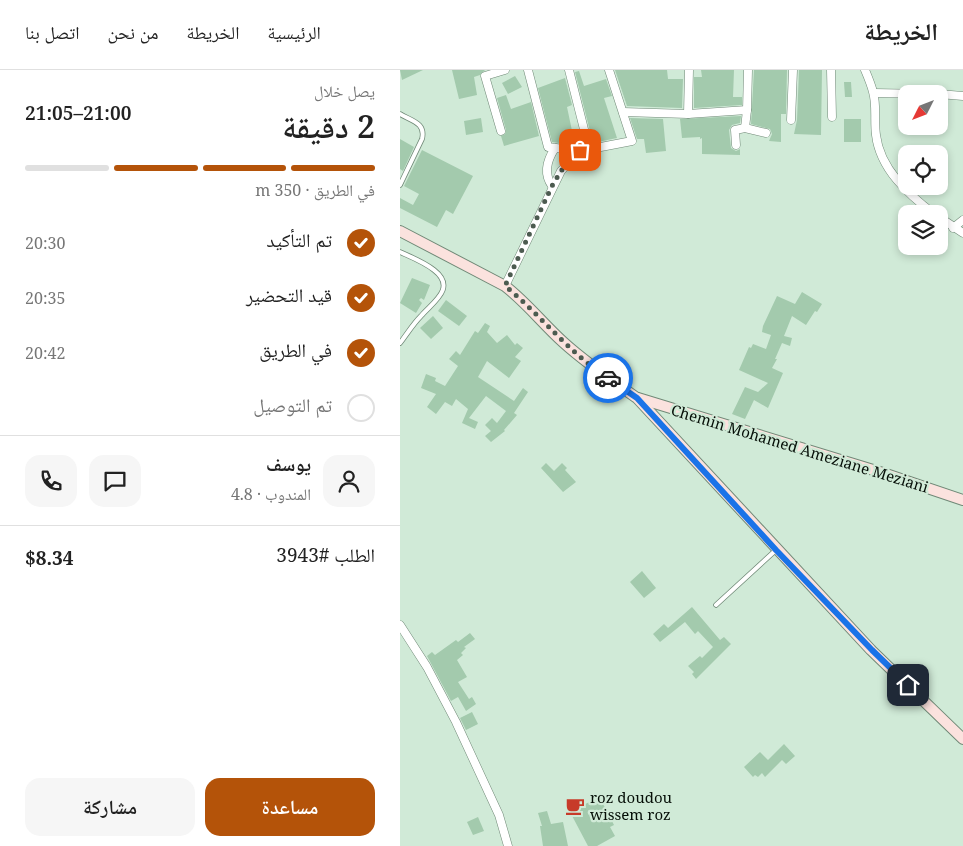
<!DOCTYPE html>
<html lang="ar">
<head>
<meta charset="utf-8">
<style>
  :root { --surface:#fff; --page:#f6f6f6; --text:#222; --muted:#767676; --line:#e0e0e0; --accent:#b45309 }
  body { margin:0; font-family:"Noto Serif","Noto Naskh Arabic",serif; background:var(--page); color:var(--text); direction:rtl; height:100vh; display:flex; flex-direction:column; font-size:19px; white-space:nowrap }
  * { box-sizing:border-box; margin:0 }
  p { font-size:16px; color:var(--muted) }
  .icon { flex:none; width:28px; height:28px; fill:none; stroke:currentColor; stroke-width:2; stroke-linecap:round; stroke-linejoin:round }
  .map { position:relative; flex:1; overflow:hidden; direction:ltr }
  .details { display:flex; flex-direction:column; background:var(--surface); width:400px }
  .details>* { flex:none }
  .needle { width:32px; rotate:228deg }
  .buttons { position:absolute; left:498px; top:15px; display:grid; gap:10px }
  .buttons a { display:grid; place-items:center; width:50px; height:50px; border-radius:10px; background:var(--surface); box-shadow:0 2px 8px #0003; font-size:25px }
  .pin { position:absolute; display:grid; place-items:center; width:42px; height:42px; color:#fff; margin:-21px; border-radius:10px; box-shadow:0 2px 8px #0006 }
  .courier { position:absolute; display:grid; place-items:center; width:50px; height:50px; margin:-25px; border:4px solid #1a73e8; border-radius:50%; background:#fff; color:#222; box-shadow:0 1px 6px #0007 }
  .overview em { font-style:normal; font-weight:600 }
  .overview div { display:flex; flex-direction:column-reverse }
  .overview { display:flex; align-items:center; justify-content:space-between; height:85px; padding:0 25px }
  h1 { font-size:32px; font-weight:600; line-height:38px }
  .bar { display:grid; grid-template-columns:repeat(4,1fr); gap:8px 5px; align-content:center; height:60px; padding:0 25px }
  .bar i { height:6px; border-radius:4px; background:var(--line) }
  .bar .current { background:var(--accent) }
  .bar p { grid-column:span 4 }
  .line { display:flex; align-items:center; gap:12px; padding:0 25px; border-top:1px solid var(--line) }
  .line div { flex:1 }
  .round { display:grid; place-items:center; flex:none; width:52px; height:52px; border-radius:15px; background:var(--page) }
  ol { padding:0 25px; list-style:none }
  li { display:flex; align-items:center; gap:15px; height:55px }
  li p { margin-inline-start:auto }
  li .icon { padding:5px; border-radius:50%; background:var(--accent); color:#fff; stroke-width:4 }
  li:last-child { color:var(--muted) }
  li i { width:28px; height:28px; border:2px solid var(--line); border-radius:50% }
  .cta { display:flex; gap:10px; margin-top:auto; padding:10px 25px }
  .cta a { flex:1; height:58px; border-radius:15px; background:var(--accent); color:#fff; font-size:20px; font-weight:600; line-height:58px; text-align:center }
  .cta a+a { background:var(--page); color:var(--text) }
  header { display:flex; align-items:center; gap:30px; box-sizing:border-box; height:70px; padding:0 25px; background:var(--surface); border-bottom:1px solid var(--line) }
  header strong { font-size:24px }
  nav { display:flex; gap:28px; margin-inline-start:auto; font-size:18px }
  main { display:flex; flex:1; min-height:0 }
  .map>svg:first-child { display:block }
  .building { fill:#a3caad }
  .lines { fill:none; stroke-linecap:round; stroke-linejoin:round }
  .lane-casing { stroke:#708977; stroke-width:5.5 }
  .street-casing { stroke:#708977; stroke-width:9 }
  .secondary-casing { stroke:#708977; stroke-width:12 }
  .lane { stroke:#fff; stroke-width:4 }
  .street { stroke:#fff; stroke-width:8 }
  .secondary { stroke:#fbe2de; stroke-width:10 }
  .done { stroke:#4c5b50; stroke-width:5; stroke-dasharray:0 9 }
  .route { stroke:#1a73e8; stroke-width:6 }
  .labels { text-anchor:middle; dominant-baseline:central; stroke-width:4.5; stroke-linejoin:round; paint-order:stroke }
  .street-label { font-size:15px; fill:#050e07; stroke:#d0ead7 }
  .poi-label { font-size:15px; fill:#050e07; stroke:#d0ead7; text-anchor:start }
</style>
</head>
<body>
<header>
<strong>الخريطة</strong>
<nav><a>الرئيسية</a><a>الخريطة</a><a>من نحن</a><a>اتصل بنا</a></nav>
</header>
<main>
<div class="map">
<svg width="563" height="776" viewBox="0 0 563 776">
  <rect width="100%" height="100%" fill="#d0ead7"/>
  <g class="building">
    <polygon points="0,0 23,0 2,10"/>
    <polygon points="52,0 85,0 80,5 74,7 77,25 59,29"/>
    <polygon points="215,0 267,0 268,9 283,9 282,38 227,36"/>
    <polygon points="301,0 334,0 333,27 342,27 342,35 294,38 294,7 302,7"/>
    <polygon points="354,0 387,0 386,44 381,44 381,72 369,71 372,64 370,59 351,54"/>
    <polygon points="399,0 422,0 421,65 394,64 397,50"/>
    <polygon points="179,1 184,16 206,9 212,26 204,28 217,68 193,73 175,2"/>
    <polygon points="115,6 122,17 108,24 102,13"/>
    <polygon points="165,8 172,35 167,37 175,75 152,72 138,18"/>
    <polygon points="444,12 451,12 452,27 445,27"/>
    <polygon points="106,25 111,39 131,32 139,66 104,76 101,66 105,64 106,60 97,28"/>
    <polygon points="341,46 340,53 332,55 329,60 331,78 336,81 340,79 340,85 302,84 302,68 300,69 300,67 282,68 280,49"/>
    <polygon points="81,48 83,62 66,65 64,51"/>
    <polygon points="230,48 263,49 266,81 246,83 244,69 237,69"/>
    <rect x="444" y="49" width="17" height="23"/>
    <polygon points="0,69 14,77 3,101 0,99"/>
    <polygon points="22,80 73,106 53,144 46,140 37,157 0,138 0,128 13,135 19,124 4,116"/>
    <polygon points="12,208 30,215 24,230 21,228 19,230 22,233 16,243 0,233"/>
    <polygon points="402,222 422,234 417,242 415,241 406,255 392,246 384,266 392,268 390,276 382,273 375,289 377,289 372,298 383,303 368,338 354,330 345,349 332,344 345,317 358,322 368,313 339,300 349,277 351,278 353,274 366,279 371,265 362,262 363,256 377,226 395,234"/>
    <polygon points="46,230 67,246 59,256 38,241"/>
    <polygon points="33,246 43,258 31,269 20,258"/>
    <polygon points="85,253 90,256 87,262 97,273 107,265 115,275 117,273 123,278 115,287 121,291 109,308 87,291 78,307 114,331 123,318 128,322 114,343 117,345 104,360 105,361 91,372 85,366 91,361 85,355 92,348 97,353 106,341 86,326 69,348 78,352 75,359 62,353 68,339 56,329 52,336 45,332 36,344 27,337 36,324 21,318 26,304 36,308 35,311 45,316 58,296 49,289 56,281 60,285 75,261 78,263"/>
    <polygon points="146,393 154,401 162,393 167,398 165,400 176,412 163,422 141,398"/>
    <polygon points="242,501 256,518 244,528 230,512"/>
    <polygon points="292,537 320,570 324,567 331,574 296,609 292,604 294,602 288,596 300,586 302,588 313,577 298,561 295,564 285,552 260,572 253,564 264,554 268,558"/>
    <polygon points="70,563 75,569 64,577 66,578 61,583 63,585 57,590 67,607 58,612 69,629 72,627 76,634 66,641 58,627 51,631 27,586 32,582 35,585 56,570 58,572"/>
    <polygon points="72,642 78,654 66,660 60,648"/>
    <polygon points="384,674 395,686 386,694 382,690 365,707 362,703 358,707 355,705 353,707 344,697 360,682 368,690"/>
    <polygon points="193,730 195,733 201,730 214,755 210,757 215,766 197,776 188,776 170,742"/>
    <polygon points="147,741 151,754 163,752 168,776 143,776 140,756 142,756 138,743"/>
    <polygon points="78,747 84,761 73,765 67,752"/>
  </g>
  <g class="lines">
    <g class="lane-casing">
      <g id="lane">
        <path d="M0 44C12 51 26 53 22 69L0 115"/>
        <path d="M0 182C11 187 24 192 34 200 57 218 33 232 21 246 13 254 7 264 0 273"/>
        <polyline points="316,535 376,480"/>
      </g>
    </g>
    <g class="street-casing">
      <g id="street">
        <polyline points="128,0 148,77 180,81"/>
        <polyline points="169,0 189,79"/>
        <polyline points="431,0 432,47"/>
        <path d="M465 0C468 7 471 14 473 22 477 35 474 51 476 65 480 99 508 124 534 144"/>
        <polyline points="474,23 528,24"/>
        <polyline points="539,24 563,26"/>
        <polyline points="223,42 288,44 347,40"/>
        <polyline points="288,44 289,0"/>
        <polyline points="391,50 393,0"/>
        <polyline points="345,58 347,40 348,0"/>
        <polyline points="101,61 85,6 105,0"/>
        <polyline points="336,75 335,60 345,58 366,63"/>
        <path d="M152 116C143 103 147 90 155 78"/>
        <polyline points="539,147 563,163"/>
        <polyline points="553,158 563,150"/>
        <polyline points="105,216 161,101 180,81 232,71 209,0"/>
        <polyline points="0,555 27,597 56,652 99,745 108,776"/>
      </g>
    </g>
    <g class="secondary-casing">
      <g id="secondary">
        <path d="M0 161 105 216C127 233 143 254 163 272 186 293 211 310 237 328L471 580 563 669"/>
        <polyline points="238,328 483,403 563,430"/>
      </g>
    </g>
    <use href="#lane" class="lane"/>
    <use href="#street" class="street"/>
    <use href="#secondary" class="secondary"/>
  </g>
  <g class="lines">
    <path class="done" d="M180 80 161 101 152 116 105 216C141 245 169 283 208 308"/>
    <polyline class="route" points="208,308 237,328 376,480 472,580 508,615"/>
  </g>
  <defs>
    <g id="cafe-bare" transform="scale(1.5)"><path d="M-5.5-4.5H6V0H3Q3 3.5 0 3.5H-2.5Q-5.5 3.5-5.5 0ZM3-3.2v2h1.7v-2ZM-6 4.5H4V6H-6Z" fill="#c73b29" stroke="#d0ead7" stroke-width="2.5" paint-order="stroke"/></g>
  </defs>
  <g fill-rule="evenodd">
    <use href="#cafe-bare" x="175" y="736"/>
  </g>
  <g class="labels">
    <g class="street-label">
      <text transform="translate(400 378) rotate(17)">Chemin Mohamed Ameziane Meziani</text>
    </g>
    <g class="poi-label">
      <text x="190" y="727">roz doudou<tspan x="190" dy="17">wissem roz</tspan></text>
    </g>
  </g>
</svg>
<div class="buttons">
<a><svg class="needle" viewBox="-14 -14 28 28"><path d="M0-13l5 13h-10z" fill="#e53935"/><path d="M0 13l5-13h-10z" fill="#767676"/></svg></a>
<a><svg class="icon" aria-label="locate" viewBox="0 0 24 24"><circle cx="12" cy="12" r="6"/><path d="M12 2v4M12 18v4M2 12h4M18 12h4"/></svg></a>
<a><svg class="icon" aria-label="layers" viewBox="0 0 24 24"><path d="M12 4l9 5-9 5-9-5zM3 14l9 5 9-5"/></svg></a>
</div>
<div class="pin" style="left:180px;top:80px;background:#ea580c"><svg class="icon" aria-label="bag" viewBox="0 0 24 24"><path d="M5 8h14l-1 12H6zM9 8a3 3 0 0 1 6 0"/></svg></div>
<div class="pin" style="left:508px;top:615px;background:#1f2937"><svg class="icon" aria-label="home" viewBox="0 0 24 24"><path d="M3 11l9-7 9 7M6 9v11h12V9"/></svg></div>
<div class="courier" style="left:208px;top:308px"><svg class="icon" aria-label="car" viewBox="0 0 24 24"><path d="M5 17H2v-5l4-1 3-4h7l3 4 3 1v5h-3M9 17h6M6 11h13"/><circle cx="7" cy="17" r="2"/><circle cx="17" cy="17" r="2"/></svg></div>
</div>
<section class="details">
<div class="overview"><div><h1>2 دقيقة</h1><p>يصل خلال</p></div><em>21:00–21:05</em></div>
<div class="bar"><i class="current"></i><i class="current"></i><i class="current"></i><i></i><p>في الطريق · 350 m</p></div>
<ol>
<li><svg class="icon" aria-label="check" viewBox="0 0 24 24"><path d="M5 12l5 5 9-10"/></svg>تم التأكيد<p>20:30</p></li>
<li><svg class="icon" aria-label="check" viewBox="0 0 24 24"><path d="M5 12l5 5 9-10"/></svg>قيد التحضير<p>20:35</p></li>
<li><svg class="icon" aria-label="check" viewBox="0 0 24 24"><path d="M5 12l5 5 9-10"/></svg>في الطريق<p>20:42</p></li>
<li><i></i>تم التوصيل</li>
</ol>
<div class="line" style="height:90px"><a class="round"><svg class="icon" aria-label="person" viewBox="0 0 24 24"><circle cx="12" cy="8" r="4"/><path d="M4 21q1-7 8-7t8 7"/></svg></a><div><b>يوسف</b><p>المندوب · 4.8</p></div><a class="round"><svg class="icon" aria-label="chat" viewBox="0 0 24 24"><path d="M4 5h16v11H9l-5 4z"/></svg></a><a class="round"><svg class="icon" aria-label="phone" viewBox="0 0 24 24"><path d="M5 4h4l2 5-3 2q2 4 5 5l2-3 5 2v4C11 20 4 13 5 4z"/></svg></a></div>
<div class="line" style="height:65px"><div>الطلب #3943</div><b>$8.34</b></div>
<div class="cta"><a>مساعدة</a><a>مشاركة</a></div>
</section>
</main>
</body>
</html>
